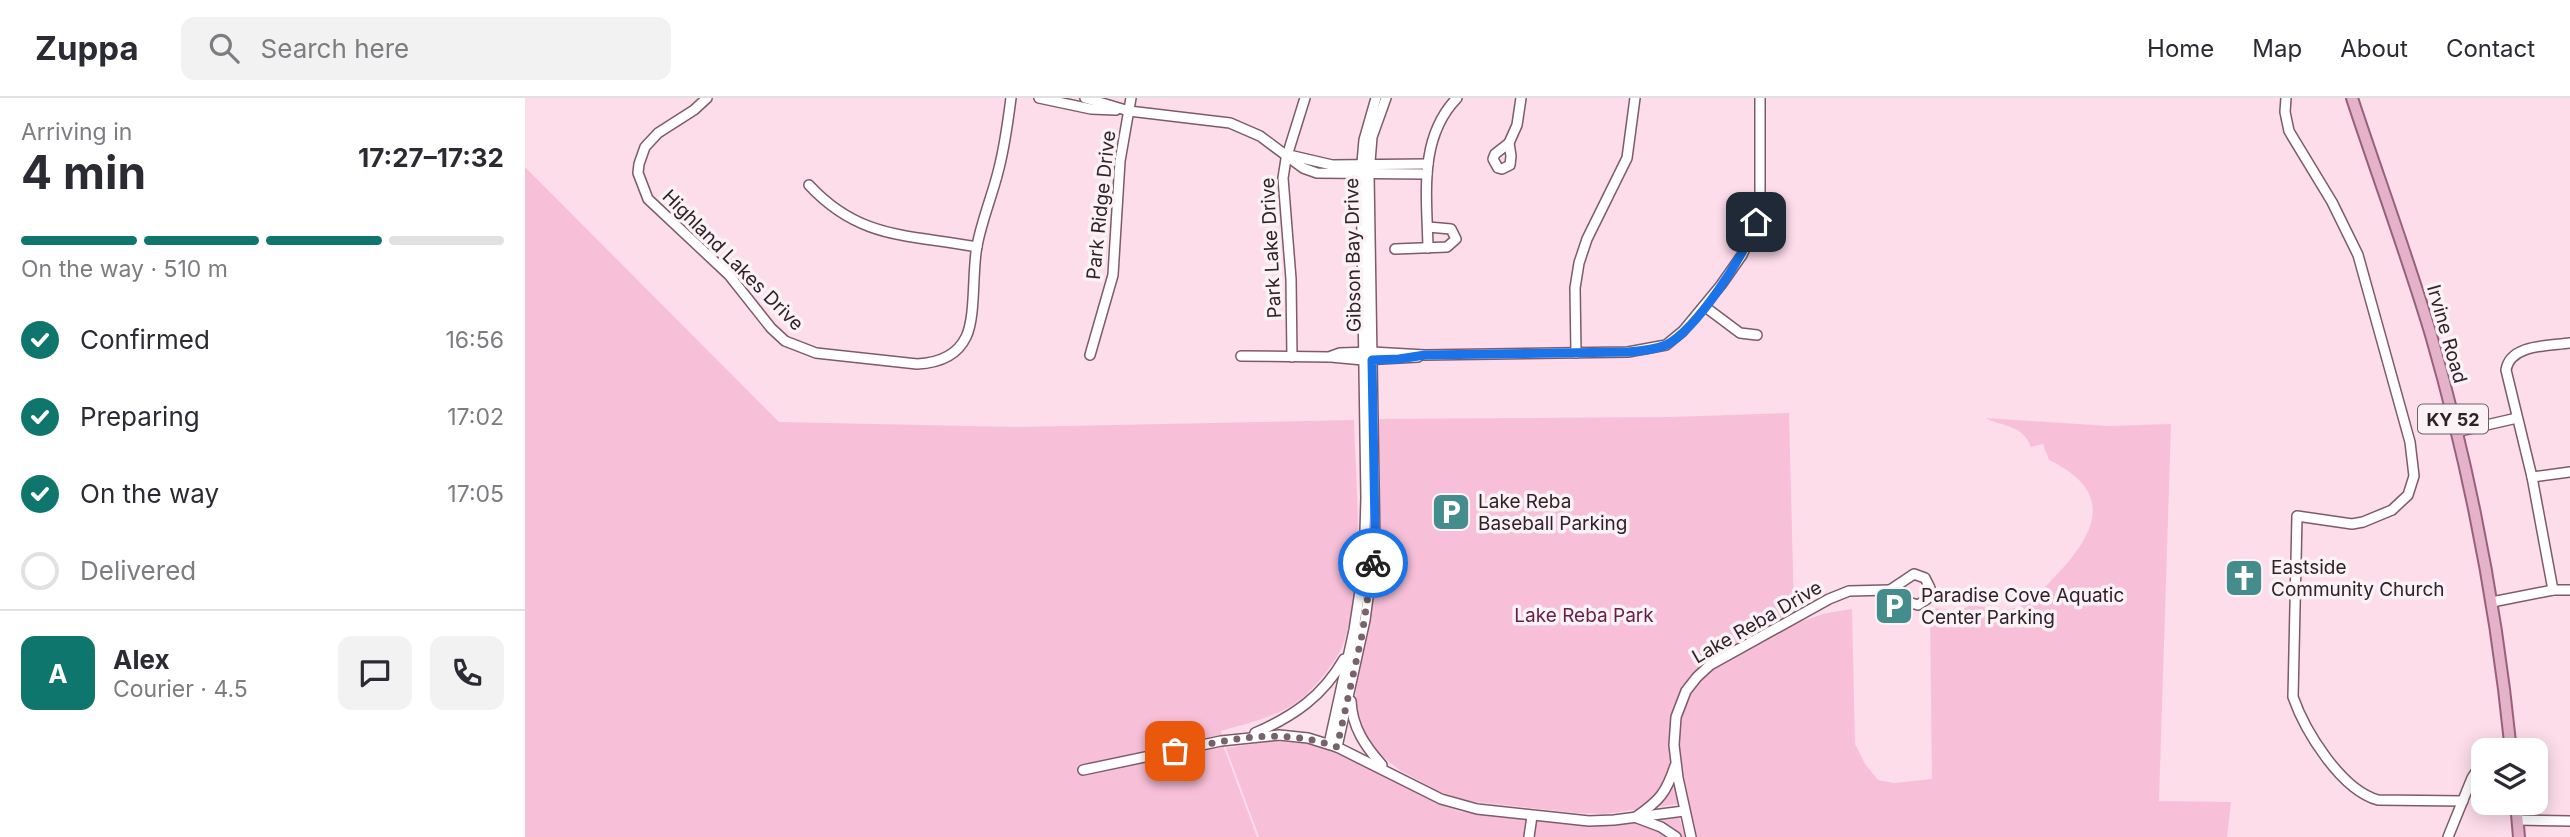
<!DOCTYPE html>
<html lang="en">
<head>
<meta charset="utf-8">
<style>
  :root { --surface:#fff; --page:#f2f2f3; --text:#2b2b33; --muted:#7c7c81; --line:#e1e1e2; --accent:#0f766e }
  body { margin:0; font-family:Inter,sans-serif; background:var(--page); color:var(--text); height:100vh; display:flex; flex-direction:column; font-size:26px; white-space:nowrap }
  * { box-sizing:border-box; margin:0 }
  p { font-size:23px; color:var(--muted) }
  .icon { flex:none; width:38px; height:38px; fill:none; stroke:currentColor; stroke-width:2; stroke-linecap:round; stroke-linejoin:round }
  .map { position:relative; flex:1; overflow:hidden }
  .side { display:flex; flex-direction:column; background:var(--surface); width:525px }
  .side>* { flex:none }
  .controls { position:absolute; left:1946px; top:640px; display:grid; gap:14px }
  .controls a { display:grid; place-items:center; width:77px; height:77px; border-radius:14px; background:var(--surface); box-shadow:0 4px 18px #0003; font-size:35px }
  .pin { position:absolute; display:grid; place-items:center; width:60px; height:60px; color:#fff; margin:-30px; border-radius:14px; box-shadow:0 4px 10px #0006 }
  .courier { position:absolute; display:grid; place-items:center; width:70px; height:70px; margin:-35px; border:5px solid #1a73e8; border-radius:50%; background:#fff; color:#222; box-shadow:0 2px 9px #0007 }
  .head em { font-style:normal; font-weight:700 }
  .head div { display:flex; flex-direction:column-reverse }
  .head { display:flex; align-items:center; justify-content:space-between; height:119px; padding:0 21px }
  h1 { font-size:46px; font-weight:700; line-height:52px }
  .bar { display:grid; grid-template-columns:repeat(4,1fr); gap:10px 7px; align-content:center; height:84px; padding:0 21px }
  .bar i { height:9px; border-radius:5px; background:var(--line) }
  .bar .current { background:var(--accent) }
  .bar p { grid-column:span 4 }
  .line { display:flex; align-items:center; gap:18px; padding:0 21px; border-top:2px solid var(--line) }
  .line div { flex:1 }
  .round { display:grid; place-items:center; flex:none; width:74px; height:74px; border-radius:14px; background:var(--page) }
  ol { padding:0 21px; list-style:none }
  li { display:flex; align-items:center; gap:21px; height:77px }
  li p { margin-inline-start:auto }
  li .icon { padding:7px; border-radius:50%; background:var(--accent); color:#fff; stroke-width:4 }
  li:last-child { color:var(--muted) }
  li i { width:38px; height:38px; border:4px solid var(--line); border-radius:50% }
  header { display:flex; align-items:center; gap:42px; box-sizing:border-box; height:98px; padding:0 35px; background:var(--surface); border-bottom:2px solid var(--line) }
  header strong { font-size:33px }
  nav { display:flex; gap:38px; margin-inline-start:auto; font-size:24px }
  .search { width:490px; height:63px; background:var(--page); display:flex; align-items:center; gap:18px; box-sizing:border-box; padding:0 24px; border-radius:14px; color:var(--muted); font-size:26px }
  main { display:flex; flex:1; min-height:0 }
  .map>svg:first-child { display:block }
  .green { fill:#f8c0d8 }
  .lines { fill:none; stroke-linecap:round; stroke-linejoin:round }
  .minor-casing { stroke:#7d5b6a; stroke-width:12 }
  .major-casing { stroke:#9a607b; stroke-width:14 }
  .minor { stroke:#fff; stroke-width:9 }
  .major { stroke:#e4b3ca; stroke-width:10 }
  .done { stroke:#78636d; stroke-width:7; stroke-dasharray:0 12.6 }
  .route { stroke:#1a73e8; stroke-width:9 }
  .labels { text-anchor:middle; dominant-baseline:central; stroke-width:7; stroke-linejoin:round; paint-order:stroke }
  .shield { fill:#faf2f5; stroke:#6d6066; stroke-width:2 }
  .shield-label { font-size:18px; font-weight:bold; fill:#312229 }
  .street-label { font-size:19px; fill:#312229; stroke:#faf2f5 }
  .poi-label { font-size:19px; fill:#312229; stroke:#faf2f5; text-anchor:start }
  .park-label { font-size:19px; fill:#671e46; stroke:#faf2f5 }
</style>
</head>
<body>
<header>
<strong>Zuppa</strong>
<div class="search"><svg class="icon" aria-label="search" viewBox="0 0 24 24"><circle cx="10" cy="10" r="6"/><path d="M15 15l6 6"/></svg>Search here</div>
<nav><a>Home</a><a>Map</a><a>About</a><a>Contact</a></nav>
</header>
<main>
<section class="side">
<div class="head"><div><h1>4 min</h1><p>Arriving in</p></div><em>17:27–17:32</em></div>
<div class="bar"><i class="current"></i><i class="current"></i><i class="current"></i><i></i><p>On the way · 510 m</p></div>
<ol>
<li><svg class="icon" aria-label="check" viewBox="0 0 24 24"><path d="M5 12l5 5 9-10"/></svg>Confirmed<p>16:56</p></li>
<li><svg class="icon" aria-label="check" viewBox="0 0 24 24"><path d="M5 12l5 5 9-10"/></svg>Preparing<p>17:02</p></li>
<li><svg class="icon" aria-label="check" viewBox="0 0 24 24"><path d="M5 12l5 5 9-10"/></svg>On the way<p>17:05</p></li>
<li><i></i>Delivered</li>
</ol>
<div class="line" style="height:126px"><b class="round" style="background:var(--accent);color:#fff">A</b><div><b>Alex</b><p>Courier · 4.5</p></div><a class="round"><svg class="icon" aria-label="chat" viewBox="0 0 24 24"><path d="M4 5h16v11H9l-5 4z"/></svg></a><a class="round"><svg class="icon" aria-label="phone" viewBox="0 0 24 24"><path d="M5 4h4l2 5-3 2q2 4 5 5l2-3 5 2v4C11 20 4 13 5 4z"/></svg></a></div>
</section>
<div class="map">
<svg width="2045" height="739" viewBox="0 0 2045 739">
  <rect width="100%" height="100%" fill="#fdddea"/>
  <g class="green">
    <path d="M0 69 254 324 492 329 829 322C831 392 841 480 818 547 812 563 789 591 775 602 753 619 723 625 696 633L699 650 732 739H0Z"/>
    <path d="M1264 315 1269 513 1274 524 1302 515 1327 511 1330 646 1340 666 1353 682 1369 685 1407 681 1405 516 1412 510 1434 514 1445 507 1479 512 1495 509C1502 500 1512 497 1520 489 1564 445 1599 398 1524 362L1518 346 1506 349C1498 327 1479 329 1460 320L1584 328 1646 326 1634 703 1706 704 1702 739H1170L1162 705 1079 716 1050 715 943 703 913 693 876 673 850 653 837 633 830 609 831 589 852 478 853 321 1146 319Z"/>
    <polygon points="747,643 784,646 805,652 864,679 914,706 937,714 1061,728 1112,725 1154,719 1160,739 734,739 701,650"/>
  </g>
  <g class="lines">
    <g class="minor-casing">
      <g id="minor">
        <path d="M182 0 169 12 133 35 120 49 114 66 113 75 123 101 204 177 246 230 260 243 291 255 392 266C412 265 432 258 441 239 451 219 447 173 452 148 457 121 468 96 474 70 480 47 483 23 486 0"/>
        <polyline points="514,0 566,11 591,12"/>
        <polyline points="560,0 604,13 705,25 735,38 778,70 792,75 902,76"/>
        <path d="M1761 0 1760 14 1764 33 1807 104 1833 157 1885 344 1889 378 1883 397 1867 412 1838 424 1827 426 1772 418 1768 599C1780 633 1816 692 1853 702L1938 703"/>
        <polygon points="984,45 986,58 985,67 977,71 973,70 968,61 970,56"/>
        <polyline points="984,45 992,27 996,0"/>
        <polyline points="764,57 807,67 903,66"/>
        <path d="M284 87C335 142 383 136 452 149"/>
        <path d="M903 150C902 98 893 40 932 0"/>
        <polyline points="870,151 922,149 931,141 926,131 903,129"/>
        <polyline points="1179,208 1215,235 1232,237"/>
        <polyline points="1051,255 1050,190 1054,165 1062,141 1102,60 1110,0"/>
        <polyline points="565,257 588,177 595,63 606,0"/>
        <polyline points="716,258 804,259 815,255 847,254 900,257 1103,254 1141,247 1158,233 1196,187 1217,157 1227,135 1235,99 1235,0"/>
        <polyline points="767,259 766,181 758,80 761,61 780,0"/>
        <polyline points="806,259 838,262 893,259"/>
        <polyline points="1931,334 1992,320"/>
        <polyline points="2007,379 2045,374"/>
        <polygon points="1389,476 1400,480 1405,490 1402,501 1393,507 1383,504 1365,492"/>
        <path d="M2028 492 2007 379 1981 272C1985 246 2024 248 2045 245"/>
        <polyline points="1967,504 2028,492 2045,492"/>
        <path d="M826 603C827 629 840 648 857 667"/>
        <path d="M730 635C769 618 798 598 819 561"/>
        <polyline points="804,646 829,532 839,467 841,400 836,76 839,42 851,0"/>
        <polyline points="812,649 840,522 850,447 844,76 847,39 861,0"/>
        <polyline points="1973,653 1986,650"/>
        <polyline points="558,672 696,643 754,637 783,640 812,649 916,701 952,711 1064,723 1089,722 1159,713"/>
        <path d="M1111 719C1135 702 1141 695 1150 668"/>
        <polyline points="1112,720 1136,729 1151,739"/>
        <polyline points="1993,722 2045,723"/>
        <polyline points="1004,739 1007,718"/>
        <polyline points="1166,739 1153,680 1149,647 1151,619 1161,593 1172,579 1185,567 1304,501 1324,493 1365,492"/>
        <polyline points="1923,739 1947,680 1958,663"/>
      </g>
    </g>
    <g class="major-casing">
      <g id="major">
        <path d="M1827 0C1853 79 1882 157 1906 237 1945 372 1972 512 1986 653"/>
        <polyline points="1991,705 1994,739"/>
      </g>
    </g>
    <use href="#minor" class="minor"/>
    <use href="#major" class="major"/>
  </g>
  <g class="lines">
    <path class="done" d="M650 653C705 641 757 629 812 649L837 537 848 465"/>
    <path class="route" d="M848 465 850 430 847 262 874 261 900 257 1103 254C1116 253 1129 252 1141 247 1171 232 1221 156 1231 124"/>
  </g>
  <defs>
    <g id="parking-square" transform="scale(2.0125)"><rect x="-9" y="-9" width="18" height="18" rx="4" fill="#458d8c" stroke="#faf2f5"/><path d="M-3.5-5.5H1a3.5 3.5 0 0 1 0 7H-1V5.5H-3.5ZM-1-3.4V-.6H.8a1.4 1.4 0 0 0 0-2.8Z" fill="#fff"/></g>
    <g id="church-square" transform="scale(2.0125)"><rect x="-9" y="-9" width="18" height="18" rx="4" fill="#458d8c" stroke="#faf2f5"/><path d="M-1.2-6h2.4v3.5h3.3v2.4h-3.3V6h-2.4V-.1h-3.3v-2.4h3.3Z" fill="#fff"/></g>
  </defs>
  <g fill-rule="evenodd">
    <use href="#parking-square" x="926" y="414"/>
    <use href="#church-square" x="1719" y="480"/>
    <use href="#parking-square" x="1369" y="508"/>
  </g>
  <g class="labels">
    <rect class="shield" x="1893" y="306.5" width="70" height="29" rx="5"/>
    <g class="shield-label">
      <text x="1928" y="321">KY 52</text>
    </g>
    <g class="street-label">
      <text transform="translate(576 107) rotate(-84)">Park Ridge Drive</text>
      <text transform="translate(746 150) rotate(-93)">Park Lake Drive</text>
      <text transform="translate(828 157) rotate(-91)">Gibson Bay Drive</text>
      <text transform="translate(208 162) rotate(45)">Highland Lakes Drive</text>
      <text transform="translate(1922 236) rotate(74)">Irvine Road</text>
      <text transform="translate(1232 524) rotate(-30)">Lake Reba Drive</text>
    </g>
    <g class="poi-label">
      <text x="953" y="403">Lake Reba<tspan x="953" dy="22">Baseball Parking</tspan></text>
      <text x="1746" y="469">Eastside<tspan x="1746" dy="22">Community Church</tspan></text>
      <text x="1396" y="497">Paradise Cove Aquatic<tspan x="1396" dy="22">Center Parking</tspan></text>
    </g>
    <g class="park-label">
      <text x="1059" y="517">Lake Reba Park</text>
    </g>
  </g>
</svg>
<div class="controls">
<a><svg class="icon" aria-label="layers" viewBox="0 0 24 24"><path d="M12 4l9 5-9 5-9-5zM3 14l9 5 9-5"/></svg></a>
</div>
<div class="pin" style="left:650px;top:653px;background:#ea580c"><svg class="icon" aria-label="bag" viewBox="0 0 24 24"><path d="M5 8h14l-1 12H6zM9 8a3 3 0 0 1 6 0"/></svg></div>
<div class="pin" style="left:1231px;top:124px;background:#1f2937"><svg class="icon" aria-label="home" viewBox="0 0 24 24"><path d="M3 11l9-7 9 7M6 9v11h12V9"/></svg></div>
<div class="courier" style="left:848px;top:465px"><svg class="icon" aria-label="bike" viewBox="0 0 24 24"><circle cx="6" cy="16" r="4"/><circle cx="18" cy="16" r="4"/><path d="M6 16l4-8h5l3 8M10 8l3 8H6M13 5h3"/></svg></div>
</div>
</main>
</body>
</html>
